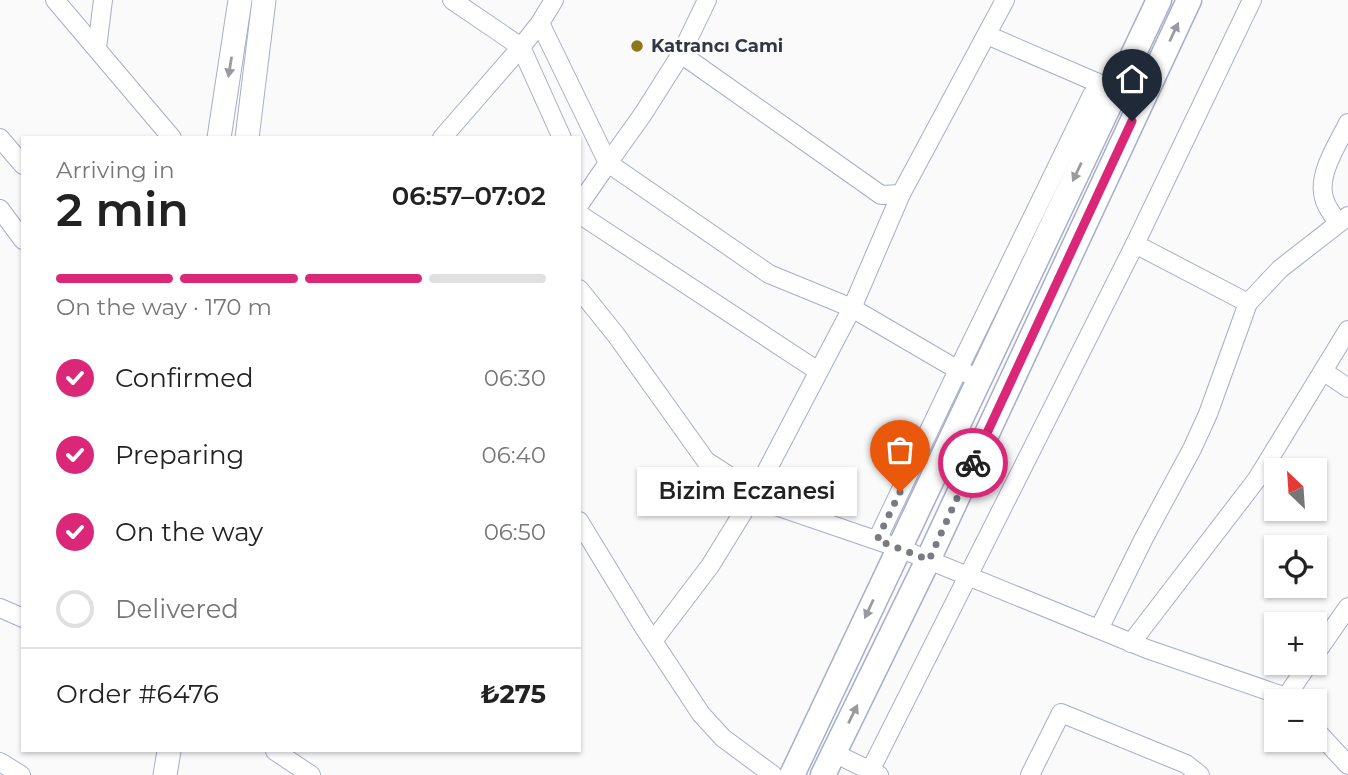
<!DOCTYPE html>
<html lang="en">
<head>
<meta charset="utf-8">
<style>
  :root { --surface:#fff; --page:#f2f2f2; --text:#222; --muted:#767676; --line:#e0e0e0; --accent:#db2777 }
  body { margin:0; font-family:Montserrat,sans-serif; background:var(--page); color:var(--text); height:100vh; display:flex; flex-direction:column; font-size:26px; white-space:nowrap }
  * { box-sizing:border-box; margin:0 }
  p { font-size:23px; color:var(--muted) }
  .icon { flex:none; width:38px; height:38px; fill:none; stroke:currentColor; stroke-width:2; stroke-linecap:round; stroke-linejoin:round }
  .map { position:relative; flex:1; overflow:hidden }
  .details { position:absolute; left:21px; top:136px; width:560px; height:616px; display:flex; flex-direction:column; background:var(--surface); border-radius:0px; box-shadow:0 2px 5px #0004 }
  .details>* { flex:none }
  .needle { width:46px; rotate:335deg }
  .fabs { position:absolute; left:1264px; top:458px; display:grid; gap:14px }
  .fabs a { display:grid; place-items:center; width:63px; height:63px; border-radius:0px; background:var(--surface); box-shadow:0 2px 5px #0004; font-size:35px }
  .pin { position:absolute; display:grid; place-items:center; width:60px; height:60px; color:#fff; margin:-72px -30px; border-radius:50% 50% 50% 0; rotate:-45deg; box-shadow:0 0 7px #0007 }
  .pin .icon { rotate:45deg }
  .courier { position:absolute; display:grid; place-items:center; width:70px; height:70px; margin:-35px; border:5px solid #db2777; border-radius:50%; background:#fff; color:#222; box-shadow:0 2px 9px #0007 }
  .bubble { position:absolute; height:49px; border-radius:0px; background:var(--surface); box-shadow:0 2px 5px #0004; font-size:23px; font-weight:600; line-height:49px; text-align:center }
  .summary em { font-style:normal; font-weight:600 }
  .summary div { display:flex; flex-direction:column-reverse }
  .summary { display:flex; align-items:center; justify-content:space-between; height:119px; padding:0 35px }
  h1 { font-size:46px; font-weight:600; line-height:52px }
  .bar { display:grid; grid-template-columns:repeat(4,1fr); gap:10px 7px; align-content:center; height:84px; padding:0 35px }
  .bar i { height:9px; border-radius:5px; background:var(--line) }
  .bar .active { background:var(--accent) }
  .bar p { grid-column:span 4 }
  .line { display:flex; align-items:center; gap:18px; padding:0 35px; border-top:2px solid var(--line) }
  .line div { flex:1 }
  ol { padding:0 35px; list-style:none }
  li { display:flex; align-items:center; gap:21px; height:77px }
  li p { margin-inline-start:auto }
  li .icon { padding:7px; border-radius:50%; background:var(--accent); color:#fff; stroke-width:4 }
  li:last-child { color:var(--muted) }
  li i { width:38px; height:38px; border:4px solid var(--line); border-radius:50% }
  .map>svg:first-child { display:block }
  .lines { fill:none; stroke-linecap:round; stroke-linejoin:round }
  .minor-casing { stroke:#a6aeca; stroke-width:20 }
  .tertiary-casing { stroke:#a6aeca; stroke-width:25 }
  .secondary-casing { stroke:#a6aeca; stroke-width:27 }
  .minor { stroke:#fff; stroke-width:18 }
  .tertiary { stroke:#fff; stroke-width:23 }
  .secondary { stroke:#fff; stroke-width:24 }
  .oneway { fill:#999ba0 }
  .done { stroke:#797b82; stroke-width:7; stroke-dasharray:0 12.6 }
  .route { stroke:#db2777; stroke-width:9 }
  .poi-dot { fill:#8e771b; stroke:#fafafa; stroke-width:2.5 }
  .labels { text-anchor:middle; dominant-baseline:central; stroke-width:5; stroke-linejoin:round; paint-order:stroke }
  .poi-label { font-size:18px; font-weight:bold; fill:#333742; stroke:#fafafa; text-anchor:start }
</style>
</head>
<body>
<div class="map">
<svg width="1348" height="775" viewBox="0 0 1348 775">
  <rect width="100%" height="100%" fill="#fafafa"/>
  <g class="lines">
    <g class="minor-casing">
      <g id="minor">
        <polyline points="55,0 172,138"/>
        <polyline points="540,23 554,0"/>
        <polyline points="97,48 103,0"/>
        <polyline points="681,54 881,195 901,194 852,308 769,274 608,163 643,114 681,54 707,0"/>
        <polyline points="0,138 23,165"/>
        <polyline points="442,138 521,47 452,0"/>
        <polyline points="562,138 521,47 540,23 608,163 579,205"/>
        <polyline points="901,194 1005,0"/>
        <polyline points="0,209 23,240"/>
        <polyline points="579,214 818,371"/>
        <path d="M1338 223C1333 215 1326 207 1324 198 1317 174 1338 144 1348 123"/>
        <polyline points="1135,244 1248,303"/>
        <polyline points="579,289 616,335 706,461 776,506 899,548 1147,649 1286,697 1291,702"/>
        <polyline points="1323,371 1348,388"/>
        <polyline points="579,521 643,626 701,714 723,738 773,775"/>
        <polyline points="877,540 958,370 966,373"/>
        <polyline points="0,608 23,618"/>
        <polyline points="1099,629 1144,538 1192,449 1208,414 1248,303 1280,269 1348,216"/>
        <polyline points="653,641 710,566 755,493 852,308 958,370 1092,95 1105,86 987,35"/>
        <polyline points="1131,643 1257,479 1348,330"/>
        <polyline points="1314,656 1348,607"/>
        <polyline points="1286,697 1309,663"/>
        <polyline points="1314,728 1348,765"/>
        <polyline points="275,751 311,775"/>
        <polyline points="834,753 879,775"/>
        <polyline points="0,762 21,775"/>
        <polyline points="868,775 1135,244 1252,0"/>
        <polyline points="1030,775 1061,713 1186,764 1200,775"/>
      </g>
    </g>
    <g class="tertiary-casing">
      <g id="tertiary">
        <polyline points="219,138 240,0"/>
        <polyline points="247,138 264,0"/>
        <polyline points="165,775 169,751"/>
      </g>
    </g>
    <g class="secondary-casing">
      <g id="secondary">
        <polyline points="792,775 1159,0"/>
        <polyline points="823,775 928,560 1189,0"/>
      </g>
    </g>
    <use href="#minor" class="minor"/>
    <use href="#tertiary" class="tertiary"/>
    <use href="#secondary" class="secondary"/>
  </g>
  <defs><path id="oneway-solid" d="M-6-.8H1V-3.2L6.5 0L1 3.2V.8H-6Z" transform="scale(1.75)"/></defs>
  <g class="oneway">
    <use href="#oneway-solid" transform="translate(1174 32) rotate(-65)"/>
    <use href="#oneway-solid" transform="translate(230 67) rotate(99)"/>
    <use href="#oneway-solid" transform="translate(1077 172) rotate(115)"/>
    <use href="#oneway-solid" transform="translate(869 609) rotate(115)"/>
    <use href="#oneway-solid" transform="translate(853 714) rotate(-64)"/>
  </g>
  <g class="lines">
    <polyline class="done" points="900,492 877,540 929,560 973,463"/>
    <polyline class="route" points="973,463 1132,121"/>
  </g>
  <circle class="poi-dot" cx="637" cy="46" r="7"/>
  <g class="labels">
    <g class="poi-label">
      <text x="651" y="46">Katrancı Cami</text>
    </g>
  </g>
</svg>
<div class="fabs">
<a><svg class="needle" viewBox="-14 -14 28 28"><path d="M0-13l5 13h-10z" fill="#e53935"/><path d="M0 13l5-13h-10z" fill="#767676"/></svg></a>
<a><svg class="icon" aria-label="locate" viewBox="0 0 24 24"><circle cx="12" cy="12" r="6"/><path d="M12 2v4M12 18v4M2 12h4M18 12h4"/></svg></a>
<a>+</a>
<a>−</a>
</div>
<div class="pin" style="left:900px;top:492px;background:#ea580c"><svg class="icon" aria-label="bag" viewBox="0 0 24 24"><path d="M5 8h14l-1 12H6zM9 8a3 3 0 0 1 6 0"/></svg></div>
<div class="pin" style="left:1132px;top:121px;background:#1f2937"><svg class="icon" aria-label="home" viewBox="0 0 24 24"><path d="M3 11l9-7 9 7M6 9v11h12V9"/></svg></div>
<div class="courier" style="left:973px;top:463px"><svg class="icon" aria-label="bike" viewBox="0 0 24 24"><circle cx="6" cy="16" r="4"/><circle cx="18" cy="16" r="4"/><path d="M6 16l4-8h5l3 8M10 8l3 8H6M13 5h3"/></svg></div>
<div class="bubble" style="left:637px;top:467px;width:220px">Bizim Eczanesi</div>
<section class="details">
<div class="summary"><div><h1>2 min</h1><p>Arriving in</p></div><em>06:57–07:02</em></div>
<div class="bar"><i class="active"></i><i class="active"></i><i class="active"></i><i></i><p>On the way · 170 m</p></div>
<ol>
<li><svg class="icon" aria-label="check" viewBox="0 0 24 24"><path d="M5 12l5 5 9-10"/></svg>Confirmed<p>06:30</p></li>
<li><svg class="icon" aria-label="check" viewBox="0 0 24 24"><path d="M5 12l5 5 9-10"/></svg>Preparing<p>06:40</p></li>
<li><svg class="icon" aria-label="check" viewBox="0 0 24 24"><path d="M5 12l5 5 9-10"/></svg>On the way<p>06:50</p></li>
<li><i></i>Delivered</li>
</ol>
<div class="line" style="height:91px"><div>Order #6476</div><b>₺275</b></div>
</section>
</div>
</body>
</html>
